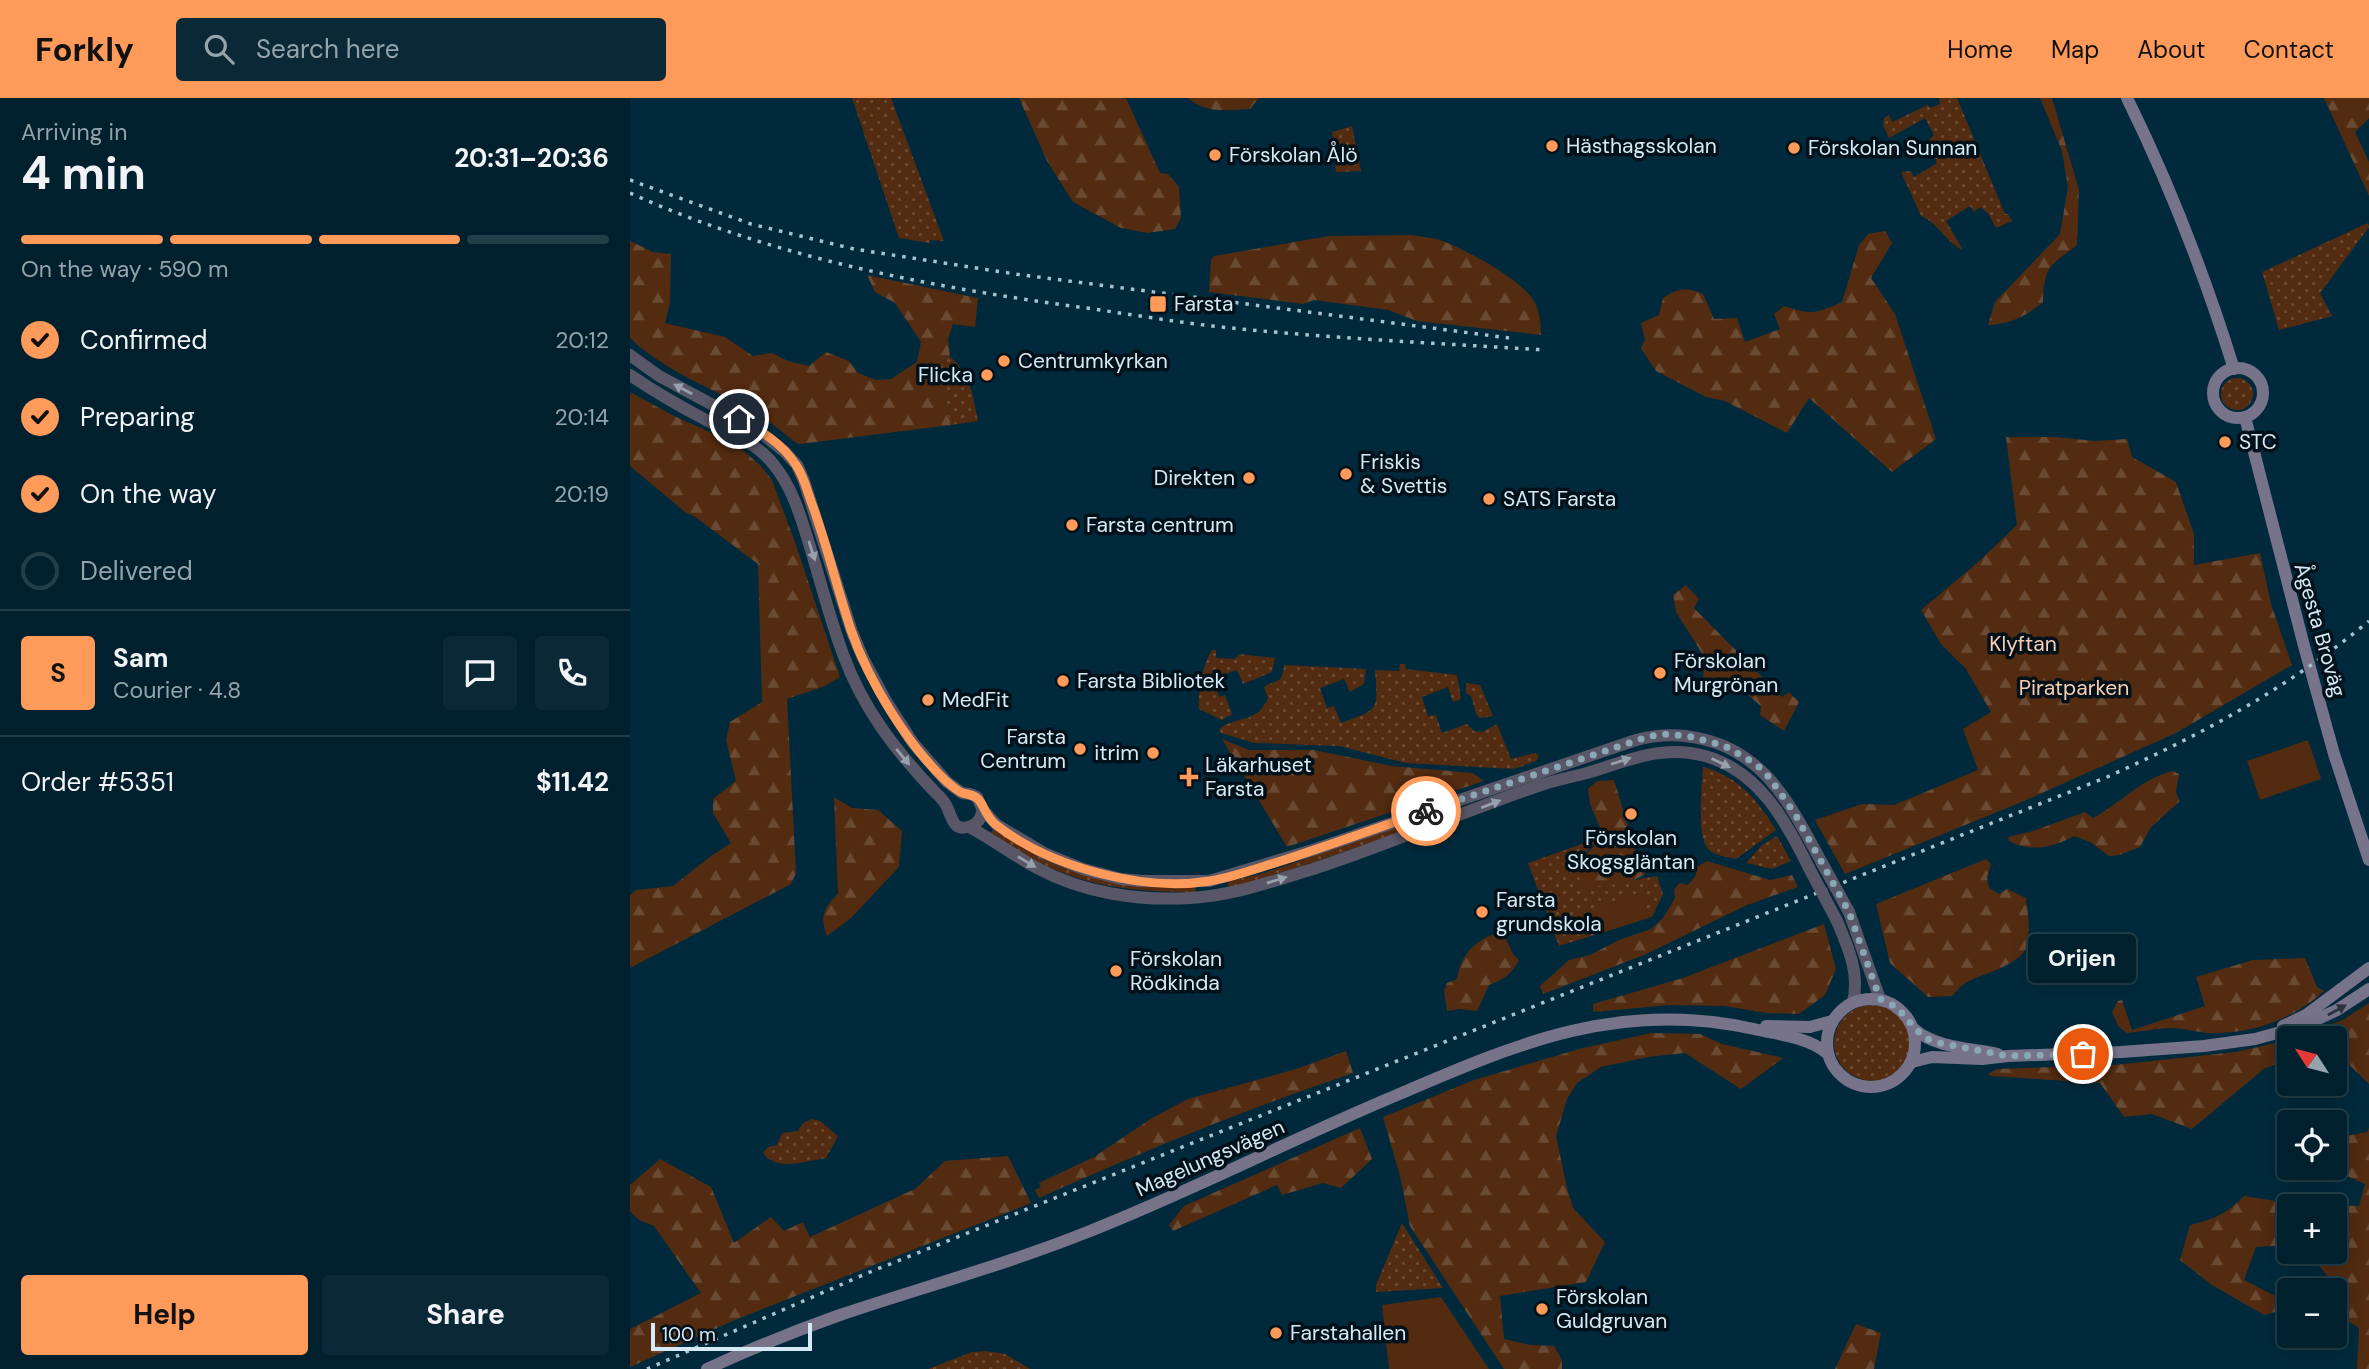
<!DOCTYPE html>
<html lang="en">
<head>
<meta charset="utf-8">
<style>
  :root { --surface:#00202d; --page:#0a2835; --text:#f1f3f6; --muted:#95a3aa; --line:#223e49; --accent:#ff9b5a }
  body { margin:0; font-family:"DM Sans",sans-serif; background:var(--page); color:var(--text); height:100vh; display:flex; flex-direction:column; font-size:26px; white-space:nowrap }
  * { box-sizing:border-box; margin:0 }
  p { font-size:23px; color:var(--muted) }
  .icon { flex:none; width:38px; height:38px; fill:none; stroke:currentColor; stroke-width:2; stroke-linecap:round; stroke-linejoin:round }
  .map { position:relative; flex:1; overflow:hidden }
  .drawer { display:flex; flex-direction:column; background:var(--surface); width:630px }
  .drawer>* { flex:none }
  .needle { width:46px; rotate:306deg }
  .buttons { position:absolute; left:1647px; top:928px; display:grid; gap:14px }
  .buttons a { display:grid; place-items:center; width:70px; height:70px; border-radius:7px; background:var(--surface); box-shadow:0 4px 18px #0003,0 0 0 2px var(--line); font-size:35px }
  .scale { position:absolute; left:21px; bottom:18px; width:161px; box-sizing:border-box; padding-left:7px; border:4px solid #d5eaf6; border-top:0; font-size:19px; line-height:24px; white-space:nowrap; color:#d5eaf6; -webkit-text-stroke:5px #021119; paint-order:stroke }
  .pin { position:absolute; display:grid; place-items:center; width:60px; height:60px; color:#fff; margin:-30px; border:4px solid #fff; border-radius:50%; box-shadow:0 2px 7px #0007 }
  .courier { position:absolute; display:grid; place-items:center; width:70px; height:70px; margin:-35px; border:5px solid #ff9b5a; border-radius:50%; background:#fff; color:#222; box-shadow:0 2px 9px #0007 }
  .bubble { position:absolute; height:49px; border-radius:7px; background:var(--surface); box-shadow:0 4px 18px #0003,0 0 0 2px var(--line); font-size:23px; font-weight:700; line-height:49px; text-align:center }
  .summary em { font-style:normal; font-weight:700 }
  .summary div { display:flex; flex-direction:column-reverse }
  .summary { display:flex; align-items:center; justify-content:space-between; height:119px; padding:0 21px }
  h1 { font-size:46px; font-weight:700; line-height:52px }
  .bar { display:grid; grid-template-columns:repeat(4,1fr); gap:10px 7px; align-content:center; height:84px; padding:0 21px }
  .bar i { height:9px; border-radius:5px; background:var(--line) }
  .bar .selected { background:var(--accent) }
  .bar p { grid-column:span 4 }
  .line { display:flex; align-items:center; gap:18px; padding:0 21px; border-top:2px solid var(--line) }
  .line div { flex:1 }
  .round { display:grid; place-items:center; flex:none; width:74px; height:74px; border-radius:7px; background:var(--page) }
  ol { padding:0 21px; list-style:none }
  li { display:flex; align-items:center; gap:21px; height:77px }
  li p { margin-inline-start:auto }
  li .icon { padding:7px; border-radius:50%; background:var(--accent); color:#111; stroke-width:4 }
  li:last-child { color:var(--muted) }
  li i { width:38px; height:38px; border:4px solid var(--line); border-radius:50% }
  .primary-button { display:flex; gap:14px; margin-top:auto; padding:14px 21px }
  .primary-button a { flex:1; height:80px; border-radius:7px; background:var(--accent); color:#111; font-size:28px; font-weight:700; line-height:80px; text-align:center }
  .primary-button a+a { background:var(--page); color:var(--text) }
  header { display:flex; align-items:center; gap:42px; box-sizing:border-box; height:98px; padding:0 35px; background:var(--accent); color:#111 }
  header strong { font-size:33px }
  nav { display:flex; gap:38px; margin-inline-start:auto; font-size:24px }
  .search { width:490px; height:63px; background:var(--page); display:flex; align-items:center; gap:18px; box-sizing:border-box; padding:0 24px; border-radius:7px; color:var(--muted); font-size:26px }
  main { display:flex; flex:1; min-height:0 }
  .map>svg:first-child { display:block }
  .grass { fill:url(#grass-dots) }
  .forest { fill:url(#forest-firs) }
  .garden { fill:#522b10 }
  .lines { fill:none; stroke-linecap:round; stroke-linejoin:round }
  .tertiary { stroke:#595767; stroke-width:12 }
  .secondary { stroke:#76738b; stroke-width:12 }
  .rail { stroke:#a8c2cf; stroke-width:3.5; stroke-dasharray:3.5 7; stroke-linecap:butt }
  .tertiary-bridge { stroke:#595767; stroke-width:12 }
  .oneway { fill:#97a0ae }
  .oneway2 { fill:#2b3341 }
  .done { stroke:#8aa7b5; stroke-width:7; stroke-dasharray:0 12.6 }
  .route { stroke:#ff9b5a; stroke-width:9 }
  .poi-dot { fill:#ff9b5a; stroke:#021119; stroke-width:2.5 }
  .labels { text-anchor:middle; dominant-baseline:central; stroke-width:7; stroke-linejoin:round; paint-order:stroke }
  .poi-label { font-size:21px; fill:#d5eaf6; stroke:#021119; text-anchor:start }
  .street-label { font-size:21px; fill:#d5eaf6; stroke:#021119 }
  .park-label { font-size:21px; fill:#faceb4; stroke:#021119 }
</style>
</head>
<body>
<header>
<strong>Forkly</strong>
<div class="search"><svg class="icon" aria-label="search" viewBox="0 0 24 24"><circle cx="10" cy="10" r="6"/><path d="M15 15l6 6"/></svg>Search here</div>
<nav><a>Home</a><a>Map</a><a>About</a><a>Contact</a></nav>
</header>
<main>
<section class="drawer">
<div class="summary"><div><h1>4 min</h1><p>Arriving in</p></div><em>20:31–20:36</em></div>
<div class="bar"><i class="selected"></i><i class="selected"></i><i class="selected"></i><i></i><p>On the way · 590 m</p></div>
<ol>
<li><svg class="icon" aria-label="check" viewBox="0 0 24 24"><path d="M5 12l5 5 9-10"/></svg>Confirmed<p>20:12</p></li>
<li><svg class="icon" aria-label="check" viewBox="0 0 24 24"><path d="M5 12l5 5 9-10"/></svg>Preparing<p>20:14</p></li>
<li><svg class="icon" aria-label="check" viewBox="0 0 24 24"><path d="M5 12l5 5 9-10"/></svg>On the way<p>20:19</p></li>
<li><i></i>Delivered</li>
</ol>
<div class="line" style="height:126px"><b class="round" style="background:var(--accent);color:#111">S</b><div><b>Sam</b><p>Courier · 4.8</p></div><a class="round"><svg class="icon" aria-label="chat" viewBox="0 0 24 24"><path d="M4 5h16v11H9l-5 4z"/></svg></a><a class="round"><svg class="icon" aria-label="phone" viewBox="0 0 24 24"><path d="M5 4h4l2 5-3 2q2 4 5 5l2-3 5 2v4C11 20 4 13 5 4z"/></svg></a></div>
<div class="line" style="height:91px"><div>Order #5351</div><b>$11.42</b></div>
<div class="primary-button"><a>Help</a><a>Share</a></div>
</section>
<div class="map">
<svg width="1739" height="1271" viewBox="0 0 1739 1271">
  <defs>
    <pattern id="grass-dots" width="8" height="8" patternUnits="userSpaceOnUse" patternTransform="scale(1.75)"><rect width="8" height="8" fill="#522b10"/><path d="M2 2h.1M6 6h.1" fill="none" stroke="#6a4a33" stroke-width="1.8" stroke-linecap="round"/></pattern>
    <pattern id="forest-firs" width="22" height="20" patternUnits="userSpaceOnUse" patternTransform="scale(1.75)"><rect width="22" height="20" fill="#522b10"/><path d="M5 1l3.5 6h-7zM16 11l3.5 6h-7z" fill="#6a4a33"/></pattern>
  </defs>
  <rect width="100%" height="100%" fill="#002a3c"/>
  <g class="grass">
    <polygon points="222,0 261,0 314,143 300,142 300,145 269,140"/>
    <path d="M1309 0H1327L1375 116H1378L1382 123 1366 130 1358 115 1350 109 1344 114 1340 108 1316 123 1333 152C1315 144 1309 125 1291 118L1271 74 1281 73 1284 79 1307 65 1299 42 1304 37 1295 20 1259 40 1253 27 1254 20 1259 17 1262 24 1298 7 1300 10 1310 6Z"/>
    <polygon points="722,28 731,73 706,74 702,34"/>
    <polygon points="1738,125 1739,129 1690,195 1702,218 1649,232 1632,174"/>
    <path d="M320 259C341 275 343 299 348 323L321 327 305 270Z"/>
    <circle cx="1607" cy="296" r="16"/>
    <path d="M582 552H586V560L605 561 609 556 645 560 642 574 613 586 607 572 583 580 589 599 595 597 602 616 592 622 569 611C568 592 572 568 582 552Z"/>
    <path d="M770 566H775L776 571 827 577 831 601 823 604 818 589 792 599 798 618 806 617 812 635 837 626 844 633 852 634 867 626 881 661 905 655 909 657 906 663 884 671 776 665 709 648 625 645 591 635 589 632 593 628C614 618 628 623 638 600L634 589C647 580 652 588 654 567L736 571 734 586 720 594 714 581 690 590 697 610 704 608 711 625C750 611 748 613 745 572L769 573Z"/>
    <polygon points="836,585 850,587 863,618 850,620 846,616 841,598 836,595"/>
    <path d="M1073 669C1107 677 1129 704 1146 732L1106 761C1098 759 1086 758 1079 752 1066 740 1072 686 1073 669Z"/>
    <path d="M831 710C755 740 679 768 601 790L597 788 600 783 634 775 808 715Z"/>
    <path d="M363 730 503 787 566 789 565 794C509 794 463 790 412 766 394 758 377 745 361 735Z"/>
    <polygon points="1147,738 1161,763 1142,771 1116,765 1132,747"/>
    <polygon points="969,740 954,757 970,788 1027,778 1033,796 1022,819 929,848 898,765"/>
    <circle cx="1242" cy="945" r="38"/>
    <path d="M182 1021 190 1023 208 1038 196 1060C176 1063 146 1074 133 1055L138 1049 147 1047 152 1035 168 1033 173 1025Z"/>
    <polygon points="772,1125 813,1190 746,1194 746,1187"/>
    <polygon points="356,1253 375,1256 400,1271 298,1271 342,1254"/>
  </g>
  <g class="forest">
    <polygon points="389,0 496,0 530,75 538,76 549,89 551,120 545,131 517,135 491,130 443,104 417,63"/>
    <path d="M558 0H629L620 11C597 12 576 16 558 0Z"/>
    <path d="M1410 0H1422L1449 92 1447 147C1420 168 1414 168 1413 204 1396 218 1381 226 1358 227L1365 204 1430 136 1438 89 1432 53Z"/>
    <polygon points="1694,0 1739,0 1739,20 1725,34 1739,64 1739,98"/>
    <path d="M1255 133 1262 145 1241 180 1265 216 1306 341 1262 374 1179 300 1157 335 1095 303 1076 299 1026 273 1011 250 1015 242 1011 225 1029 217 1033 200C1048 190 1057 189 1073 196L1084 221 1107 220 1115 244 1150 231 1144 216 1154 208C1183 217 1185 216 1212 204L1229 147 1238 136Z"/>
    <path d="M783 137C791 139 801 139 810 142 834 151 894 182 905 205 910 215 911 227 911 237L787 223 758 212 684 202 673 206 579 194 581 162 584 158 700 138Z"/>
    <path d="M0 143 23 154 41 156 40 205 35 225 95 239 123 258 142 255 158 263 179 268 196 254 219 263 228 275 246 282 261 281 287 264 291 244 265 205 245 194 237 177 348 200 345 229 323 226 318 241 320 259 305 270 321 327 170 346 166 345C152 334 138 321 122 313 80 289 35 273 0 240Z"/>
    <polygon points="0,294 42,317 95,341 114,353 131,368 142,382 166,447 210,579 195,588 157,601 166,775 161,786 0,870 0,797 6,792 43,788 81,758 101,745 83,715 83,701 106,683 96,642 100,624 132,604 128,466 64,418 55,414 0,368"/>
    <polygon points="1376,339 1426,339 1465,343 1497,341 1502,359 1546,384 1564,436 1564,467 1630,455 1641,506 1662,567 1546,635 1394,703 1215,776 1185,722 1232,706 1264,707 1348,672 1333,631 1361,614 1336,571 1311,546 1291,512 1347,465 1387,427"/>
    <polygon points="1056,487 1069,501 1064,510 1152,599 1159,594 1169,604 1154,633 1130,617 1131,608 1107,588 1089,592 1073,580 1075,560 1046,514 1043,497"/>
    <polygon points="592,641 619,652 684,652 762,668 843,675 854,683 657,749"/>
    <path d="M1543 673 1549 676 1546 694 1550 703 1521 729 1510 749 1489 757 1479 758 1460 744 1444 738C1423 749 1402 755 1379 743L1378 739 1403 733 1455 714 1463 720C1491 705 1512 680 1543 673Z"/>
    <path d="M984 682 1009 764 1016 775C1000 788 971 788 951 789 946 751 961 761 972 734L960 706 958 691 967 683Z"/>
    <path d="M204 699 222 710 248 712 272 733 269 769 221 820 197 838C190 819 193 810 208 796Z"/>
    <path d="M1356 761 1361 766 1357 779 1359 790 1369 796 1377 791 1396 800C1398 815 1400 830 1398 845 1394 866 1355 875 1339 883 1332 886 1327 893 1322 898L1298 899 1260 865 1246 806Z"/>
    <polygon points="1077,763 1140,782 1162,777 1168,789 1117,807 1014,857 913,896 910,888 939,862 960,857 989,842 1021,831 1033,820 1045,800 1044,792 1049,785 1058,787 1066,777 1065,770"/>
    <polygon points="1194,826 1206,871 1195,897 1169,916 1136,915 1095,908 1040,907 963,914 963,906 1053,880"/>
    <path d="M872 833 883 856 889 862C882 876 873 882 859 887L847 913 830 911 817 913 814 893 817 885 827 881C832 853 846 842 872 833Z"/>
    <path d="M1675 860 1687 889 1694 893C1663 922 1621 936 1579 935 1566 934 1553 930 1540 930 1526 930 1511 934 1497 935L1488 928 1482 914 1488 903 1492 902 1502 932 1575 908 1566 879 1623 862Z"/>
    <polygon points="1739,905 1739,986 1705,953 1704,940 1664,940 1713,922"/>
    <polygon points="1021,935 1070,936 1092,946 1153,960 1111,991 1055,955 1018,959 971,969 947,985 937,1001 926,1038 937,1090 943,1110 975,1144 956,1184 870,1198 874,1241 900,1247 924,1248 932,1262 932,1271 874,1271 780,1128 770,1078 753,1019 844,982 949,951"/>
    <polygon points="1659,942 1659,962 1635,970 1562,1031 1522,1016 1494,1019 1470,985 1361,978 1358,976 1367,971 1484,967 1606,954"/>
    <path d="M716 953 723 975C616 1011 511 1054 409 1100L405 1092 411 1089 409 1085 464 1059 522 1020 558 1001 666 971Z"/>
    <polygon points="730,1030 742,1061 711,1090 693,1085 652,1097 647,1087 543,1133 539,1127 554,1108"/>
    <path d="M1739 1030V1271H1727L1729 1230 1705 1215C1704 1181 1699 1175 1671 1153H1704V1108H1659V1147L1626 1149 1614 1182 1659 1205V1210L1634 1217 1582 1187 1550 1162 1560 1127C1584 1121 1597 1116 1614 1098L1658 1105 1729 1108 1735 1086 1696 1069H1704L1705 1040 1737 1034Z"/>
    <polygon points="378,1058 401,1105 105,1222 0,1269 0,1231 71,1195 24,1128 9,1122 0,1113 0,1087 30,1061 81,1089 104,1145 141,1119 154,1133 173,1124 180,1139 285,1091 315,1063"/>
    <polygon points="1226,1226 1251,1235 1244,1271 1205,1271"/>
  </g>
  <g class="garden">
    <polygon points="1678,642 1691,681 1630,702 1617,663"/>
    <polygon points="1011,795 1019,819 974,834 966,811"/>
    <polygon points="811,1199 859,1271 759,1271 752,1207"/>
  </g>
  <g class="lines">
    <g class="tertiary">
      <path d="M0 257 29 278 122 328 154 353 167 367 174 383 222 534 233 560 256 603 283 645 317 684 332 695 340 696 347 699 353 712 367 727 414 755 453 771 491 781 512 783H579L683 752 1003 643C1027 636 1048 635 1072 641 1137 655 1163 712 1192 765"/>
      <path d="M0 277C25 294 51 309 78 323 101 335 128 346 144 367 161 388 169 413 177 439 189 477 199 519 213 556 232 609 265 652 303 692 308 697 314 702 317 709 322 719 323 735 341 728 349 725 351 719 353 712"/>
      <path d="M339 729C362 741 383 757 407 770 453 795 508 803 560 800 602 798 643 783 683 771 760 746 834 713 911 687 926 682 942 679 957 675 997 663 1032 646 1075 658 1129 673 1156 723 1179 770"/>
      <polyline points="1219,814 1250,901"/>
      <path d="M1207 823C1218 849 1230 875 1223 904"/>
    </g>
    <g class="secondary">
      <path d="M1497 0C1540 87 1575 178 1604 271"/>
      <circle cx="1608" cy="295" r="25"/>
      <polyline points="1615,319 1674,548 1704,656 1739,762"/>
      <circle cx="1241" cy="945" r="44"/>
      <polyline points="1136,928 1180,929 1202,923"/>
      <polyline points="1653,928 1676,917 1739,870"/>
      <path d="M1284 931C1306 950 1340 950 1368 956"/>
      <polyline points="1282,964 1302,959 1352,961 1378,958 1491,954 1574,948 1625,941 1673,928 1707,912 1739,891"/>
      <path d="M77 1271C120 1251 165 1233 210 1217 293 1189 378 1166 460 1133 564 1092 664 1040 767 997 888 945 990 901 1124 931 1150 937 1177 939 1197 955"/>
    </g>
    <g class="rail">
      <polyline points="0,82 121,126 224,151 385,176 879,240"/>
      <path d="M0 95C144 160 300 189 456 210 498 216 540 223 582 228 693 240 804 245 915 252"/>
      <path d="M17 1271 240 1174 1477 679C1573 636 1658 590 1739 523"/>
    </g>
    <g class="tertiary-bridge">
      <polyline points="1192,765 1219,814"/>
      <polyline points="1179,770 1207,823"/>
    </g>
  </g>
  <defs><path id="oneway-solid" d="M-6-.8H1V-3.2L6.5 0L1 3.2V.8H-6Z" transform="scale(1.75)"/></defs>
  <g class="oneway">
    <use href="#oneway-solid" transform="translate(53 291) rotate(-152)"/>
    <use href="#oneway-solid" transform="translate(182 453) rotate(72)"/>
    <use href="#oneway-solid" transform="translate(273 659) rotate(50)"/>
    <use href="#oneway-solid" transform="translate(991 663) rotate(-18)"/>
    <use href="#oneway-solid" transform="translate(1091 665) rotate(26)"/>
    <use href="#oneway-solid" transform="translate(861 706) rotate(-21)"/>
    <use href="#oneway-solid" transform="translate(397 764) rotate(31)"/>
    <use href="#oneway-solid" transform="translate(647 782) rotate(-17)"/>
  </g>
  <use class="oneway2" href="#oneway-solid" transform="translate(1707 912) rotate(-29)"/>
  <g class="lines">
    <path class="done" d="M796 713 1020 638 1037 636 1062 639 1095 648 1126 666 1139 679 1165 716 1219 814 1250 901C1278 911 1278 932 1304 944L1378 958 1453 956"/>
    <path class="route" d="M109 321C130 332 153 346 166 367 174 378 177 393 182 406 197 447 207 490 221 532 239 584 277 646 316 683 321 687 328 694 333 695 339 697 343 696 348 701 354 707 355 717 365 726 419 769 512 794 580 783 604 779 628 770 651 763 700 747 748 730 796 713"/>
  </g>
  <g class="poi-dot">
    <circle cx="922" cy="48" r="7"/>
    <circle cx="1164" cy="50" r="7"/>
    <circle cx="585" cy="57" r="7"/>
    <rect x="519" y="197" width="18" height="18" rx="3.5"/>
    <circle cx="374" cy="263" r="7"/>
    <circle cx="357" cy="277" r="7"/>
    <circle cx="1595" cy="344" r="7"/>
    <circle cx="716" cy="376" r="7"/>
    <circle cx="619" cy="380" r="7"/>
    <circle cx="859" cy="401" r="7"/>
    <circle cx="442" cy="427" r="7"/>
    <circle cx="1030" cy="575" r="7"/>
    <circle cx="433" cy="583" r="7"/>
    <circle cx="298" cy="602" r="7"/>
    <circle cx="450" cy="651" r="7"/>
    <circle cx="523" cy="655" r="7"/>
    <path d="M555.5 668.5h7v7h7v7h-7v7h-7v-7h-7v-7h7z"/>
    <circle cx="1001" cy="716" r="7"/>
    <circle cx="852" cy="814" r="7"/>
    <circle cx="486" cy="873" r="7"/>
    <circle cx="912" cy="1211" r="7"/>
    <circle cx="646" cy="1235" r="7"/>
  </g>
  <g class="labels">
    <g class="poi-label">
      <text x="936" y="48">Hästhagsskolan</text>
      <text x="1178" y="50">Förskolan Sunnan</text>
      <text x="599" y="57">Förskolan Ålö</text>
      <text x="544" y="206">Farsta</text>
      <text x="388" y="263">Centrumkyrkan</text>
      <text x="343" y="277" text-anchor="end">Flicka</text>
      <text x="1609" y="344">STC</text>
      <text x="730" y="364">Friskis<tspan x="730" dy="24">&amp; Svettis</tspan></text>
      <text x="605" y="380" text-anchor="end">Direkten</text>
      <text x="873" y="401">SATS Farsta</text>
      <text x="456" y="427">Farsta centrum</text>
      <text x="1044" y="563">Förskolan<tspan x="1044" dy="24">Murgrönan</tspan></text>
      <text x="447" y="583">Farsta Bibliotek</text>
      <text x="312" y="602">MedFit</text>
      <text x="436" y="639" text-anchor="end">Farsta<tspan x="436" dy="24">Centrum</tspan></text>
      <text x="509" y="655" text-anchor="end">itrim</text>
      <text x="575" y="667">Läkarhuset<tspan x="575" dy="24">Farsta</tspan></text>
      <text x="1001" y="740" text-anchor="middle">Förskolan<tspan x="1001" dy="24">Skogsgläntan</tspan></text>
      <text x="866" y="802">Farsta<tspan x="866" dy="24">grundskola</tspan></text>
      <text x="500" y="861">Förskolan<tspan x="500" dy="24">Rödkinda</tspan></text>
      <text x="926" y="1199">Förskolan<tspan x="926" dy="24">Guldgruvan</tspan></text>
      <text x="660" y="1235">Farstahallen</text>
    </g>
    <g class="street-label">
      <text transform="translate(1690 532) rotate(74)">Ågesta Broväg</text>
      <text transform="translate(580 1060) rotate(-24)">Magelungsvägen</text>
    </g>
    <g class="park-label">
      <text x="1393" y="546">Klyftan</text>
      <text x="1444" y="590">Piratparken</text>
    </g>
  </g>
</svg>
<div class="buttons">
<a><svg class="needle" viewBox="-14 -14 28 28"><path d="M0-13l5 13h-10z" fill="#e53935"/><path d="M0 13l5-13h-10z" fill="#95a3aa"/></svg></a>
<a><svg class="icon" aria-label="locate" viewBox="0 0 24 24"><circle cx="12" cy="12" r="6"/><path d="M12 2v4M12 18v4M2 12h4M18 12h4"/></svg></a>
<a>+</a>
<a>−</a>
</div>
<div class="scale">100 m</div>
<div class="pin" style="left:1453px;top:956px;background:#ea580c"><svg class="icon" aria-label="bag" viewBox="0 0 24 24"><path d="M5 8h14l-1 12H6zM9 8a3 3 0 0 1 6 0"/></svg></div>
<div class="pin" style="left:109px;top:321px;background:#1f2937"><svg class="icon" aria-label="home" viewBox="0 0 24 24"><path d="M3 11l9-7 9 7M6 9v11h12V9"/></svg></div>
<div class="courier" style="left:796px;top:713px"><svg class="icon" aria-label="bike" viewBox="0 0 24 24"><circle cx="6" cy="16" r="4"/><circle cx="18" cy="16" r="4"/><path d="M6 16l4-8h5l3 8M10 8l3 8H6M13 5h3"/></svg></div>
<div class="bubble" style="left:1398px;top:836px;width:108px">Orijen</div>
</div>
</main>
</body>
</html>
